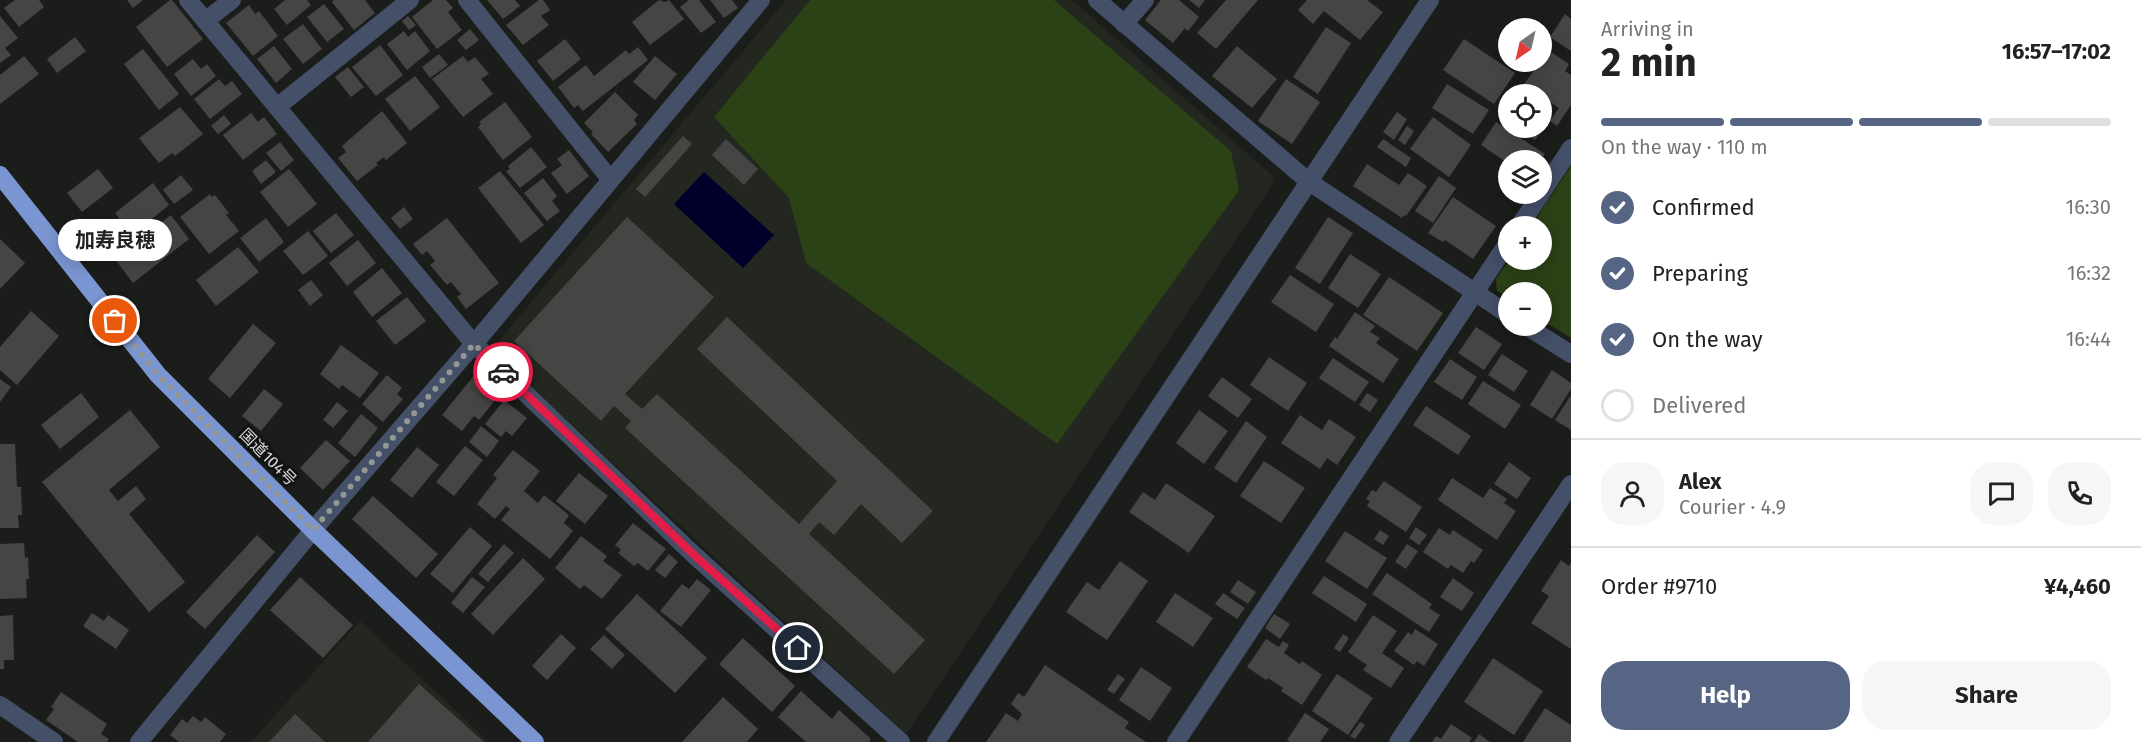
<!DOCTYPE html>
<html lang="en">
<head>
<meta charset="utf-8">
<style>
  :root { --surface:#fff; --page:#f6f6f6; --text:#222; --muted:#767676; --line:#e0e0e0; --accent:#576585 }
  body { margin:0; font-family:"Fira Sans","Noto Sans JP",sans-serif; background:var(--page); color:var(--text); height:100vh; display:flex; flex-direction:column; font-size:22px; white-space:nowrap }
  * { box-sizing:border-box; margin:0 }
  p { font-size:20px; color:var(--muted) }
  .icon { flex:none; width:33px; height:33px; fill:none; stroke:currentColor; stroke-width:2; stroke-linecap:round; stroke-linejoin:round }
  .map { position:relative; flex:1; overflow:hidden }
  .panel { display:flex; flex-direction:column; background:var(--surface); width:570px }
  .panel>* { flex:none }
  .needle { width:39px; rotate:214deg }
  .buttons { position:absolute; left:1498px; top:18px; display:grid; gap:12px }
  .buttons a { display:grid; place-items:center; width:54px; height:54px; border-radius:50%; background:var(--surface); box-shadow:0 3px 15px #0003; font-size:30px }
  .pin { position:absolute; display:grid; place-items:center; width:51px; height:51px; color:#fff; margin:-26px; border:3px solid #fff; border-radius:50%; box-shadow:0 2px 6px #0007 }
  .courier { position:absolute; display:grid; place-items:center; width:60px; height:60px; margin:-30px; border:4px solid #e11d48; border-radius:50%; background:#fff; color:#222; box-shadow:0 2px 8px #0007 }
  .bubble { position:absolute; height:42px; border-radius:21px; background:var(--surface); box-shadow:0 3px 15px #0003; font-size:20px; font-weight:700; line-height:42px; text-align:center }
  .overview em { font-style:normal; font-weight:700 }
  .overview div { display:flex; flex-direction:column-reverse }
  .overview { display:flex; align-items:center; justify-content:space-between; height:102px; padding:0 30px }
  h1 { font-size:39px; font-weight:700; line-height:45px }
  .bar { display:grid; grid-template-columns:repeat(4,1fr); gap:9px 6px; align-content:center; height:72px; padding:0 30px }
  .bar i { height:8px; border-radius:4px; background:var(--line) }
  .bar .current { background:var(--accent) }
  .bar p { grid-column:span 4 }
  .line { display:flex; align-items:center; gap:15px; padding:0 30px; border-top:2px solid var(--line) }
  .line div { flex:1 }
  .round { display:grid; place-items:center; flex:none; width:63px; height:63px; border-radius:24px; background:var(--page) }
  ol { padding:0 30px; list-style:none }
  li { display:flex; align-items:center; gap:18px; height:66px }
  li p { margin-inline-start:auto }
  li .icon { padding:6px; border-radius:50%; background:var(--accent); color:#fff; stroke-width:4 }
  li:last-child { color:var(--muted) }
  li i { width:33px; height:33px; border:3px solid var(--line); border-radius:50% }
  .primary-button { display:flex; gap:12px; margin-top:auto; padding:12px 30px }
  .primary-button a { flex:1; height:69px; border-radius:24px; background:var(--accent); color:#fff; font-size:24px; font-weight:700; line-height:69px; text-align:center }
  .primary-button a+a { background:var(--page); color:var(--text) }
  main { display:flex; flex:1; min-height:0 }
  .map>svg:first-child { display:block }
  .built { fill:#232720 }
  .green { fill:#2b4116 }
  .water { fill:#01002b }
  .building { fill:#454644 }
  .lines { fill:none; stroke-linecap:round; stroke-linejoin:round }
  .minor { stroke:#444f68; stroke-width:18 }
  .highway { stroke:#7b95d2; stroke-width:18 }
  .done { stroke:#959795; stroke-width:6; stroke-dasharray:0 10.8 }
  .route { stroke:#e11d48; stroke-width:8 }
  .labels { text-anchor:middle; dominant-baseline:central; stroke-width:6; stroke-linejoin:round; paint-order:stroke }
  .street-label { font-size:16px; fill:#d7d8d7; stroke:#121411 }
</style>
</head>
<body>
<main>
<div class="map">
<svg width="1571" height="742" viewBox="0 0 1571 742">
  <rect width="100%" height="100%" fill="#1b1d1a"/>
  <g class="built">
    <polygon points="786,0 1072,0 1274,177 1272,185 906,734 494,353 494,346"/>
    <polygon points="360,621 489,742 251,742"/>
  </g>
  <g class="green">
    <polygon points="810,0 1054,0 1231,151 1239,190 1057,444 806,263 789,198 714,117"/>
    <polygon points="1571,166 1571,338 1542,320 1542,292 1509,292 1509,298 1497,291 1496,279 1509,260 1542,260 1542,226 1531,226"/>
  </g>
  <polygon class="water" points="704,172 774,235 743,268 674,204"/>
  <g class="building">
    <polygon points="15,0 39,0 44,7 19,27 4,8"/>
    <polygon points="127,0 143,0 133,8"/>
    <polygon points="170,0 172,0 203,39 167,67 136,27"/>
    <polygon points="285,0 307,0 311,5 287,25 274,9"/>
    <polygon points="334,0 365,0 375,13 354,30 332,2"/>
    <polygon points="433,0 446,0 453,8 448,12 462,30 437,49 412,17"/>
    <polygon points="487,0 515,0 520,6 503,19"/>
    <polygon points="539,0 543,0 550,10 541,16 549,25 523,45 506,25"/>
    <polygon points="659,0 665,2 669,0 684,19 650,45 632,22"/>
    <polygon points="689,0 699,0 716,22 701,33 680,7"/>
    <polygon points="710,0 732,0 738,8 724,18"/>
    <polygon points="1161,0 1179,0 1199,17 1188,31 1185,28 1173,43 1145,20"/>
    <polygon points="1189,0 1205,0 1199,8"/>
    <polygon points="1226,0 1258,0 1216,49 1197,33"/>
    <polygon points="1307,0 1367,0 1383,12 1360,40 1324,11 1313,24 1298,10"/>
    <polygon points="324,4 344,29 327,42 307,17"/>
    <polygon points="249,5 255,14 259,11 278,36 253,56 226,23"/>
    <polygon points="1565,14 1571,19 1571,51 1550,37"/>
    <polygon points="0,16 18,38 5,48 11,55 0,63"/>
    <polygon points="408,16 416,25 409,30 402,21"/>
    <polygon points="303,24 322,49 303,64 283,39"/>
    <polygon points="1326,27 1351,43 1318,94 1293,77"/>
    <polygon points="470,29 479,40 466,50 457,40"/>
    <polygon points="404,31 408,37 415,31 430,51 407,70 387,44"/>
    <polygon points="75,37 86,51 57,73 47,59"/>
    <polygon points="565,39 581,59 553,81 537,61"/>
    <polygon points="1464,39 1515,73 1494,104 1443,70"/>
    <polygon points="380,45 403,75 376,96 352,67"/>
    <polygon points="274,46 292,69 276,83 257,59"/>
    <polygon points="1237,46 1277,79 1252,108 1212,76"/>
    <polygon points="638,47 648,60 583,111 578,105 574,108 558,87 586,65 594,76 626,50 629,54"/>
    <polygon points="143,49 179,94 159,110 124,64"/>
    <polygon points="1548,50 1569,64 1565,71 1571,75 1571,105 1557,126 1550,121 1559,108 1524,84 1540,62 1542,62"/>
    <polygon points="439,54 448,65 430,78 422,67"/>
    <polygon points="24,56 39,74 0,104 0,75"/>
    <polygon points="463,56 468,62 475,57 489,74 481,79 493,94 463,117 432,79"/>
    <polygon points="655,56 677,74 655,100 633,82"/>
    <polygon points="193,59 201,69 207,64 216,76 191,96 174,74"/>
    <polygon points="348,67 364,87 351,97 335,77"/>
    <polygon points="415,76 440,107 410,131 385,99"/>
    <polygon points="219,79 225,86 232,81 242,94 210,119 194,99"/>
    <polygon points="1286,79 1320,102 1292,144 1258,121"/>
    <polygon points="1447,84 1489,110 1473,134 1432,108"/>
    <polygon points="615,92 638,115 634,120 637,124 608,152 591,134 593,132 584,123"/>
    <polygon points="505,102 532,137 503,160 478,127 481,124 479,122"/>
    <polygon points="1509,105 1509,122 1501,116"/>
    <polygon points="180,107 203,134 175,156 172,153 159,163 139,138"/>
    <polygon points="382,111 407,143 386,160 384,157 376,163 378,165 357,181 338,158 346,152 342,146"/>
    <polygon points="1397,112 1407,119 1394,140 1383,132"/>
    <polygon points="251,113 258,122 264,117 277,134 243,160 223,135"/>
    <polygon points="224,115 231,124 218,134 211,126"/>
    <polygon points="1433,117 1471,145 1449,177 1410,149"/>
    <polygon points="1496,122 1545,154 1540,160 1509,160 1509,164 1481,145"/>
    <polygon points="1407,126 1414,131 1405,145 1398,140"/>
    <polygon points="1518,128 1544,128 1535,140"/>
    <polygon points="683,136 692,144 645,197 636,189"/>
    <polygon points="726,139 758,169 744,185 712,155"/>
    <polygon points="1383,139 1411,158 1406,167 1377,147"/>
    <polygon points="280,142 294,160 281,171 266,153"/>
    <polygon points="531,147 547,167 520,188 506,171 510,169 508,166"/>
    <polygon points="569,150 589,176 567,194 551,173 562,165 557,159"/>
    <polygon points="266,160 276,172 261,184 252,171"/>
    <polygon points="1367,164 1399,185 1408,173 1427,186 1406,216 1404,215 1402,218 1353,186"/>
    <polygon points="98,169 113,188 82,212 67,193"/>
    <polygon points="289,169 317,204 288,227 260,192"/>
    <polygon points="500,171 544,225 521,243 478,188"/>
    <polygon points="181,175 193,190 174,204 163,190"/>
    <polygon points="1439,176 1456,188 1433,223 1415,211"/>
    <polygon points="543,178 557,196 552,201 560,211 547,221 524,193"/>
    <polygon points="153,183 169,205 132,235 115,213"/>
    <polygon points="210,194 212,197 215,195 229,213 226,215 239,231 209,254 180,217"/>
    <polygon points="1453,197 1496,226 1473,259 1445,240 1443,242 1428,233"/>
    <polygon points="404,207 413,219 400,229 391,218"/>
    <polygon points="336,213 354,235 331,253 313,231"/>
    <polygon points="171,215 189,239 133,283 115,259"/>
    <polygon points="627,217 714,297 625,394 642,409 657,394 799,524 837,481 697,349 727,317 933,511 902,543 861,504 834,535 819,522 809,534 925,640 894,674 625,428 631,421 614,406 601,421 514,341"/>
    <polygon points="1328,217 1353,233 1320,284 1295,268"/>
    <polygon points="266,218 284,242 259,262 240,238"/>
    <polygon points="447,218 499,283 466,309 457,297 461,294 451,282 447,285 430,265 435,261 427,251 422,255 413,244"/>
    <polygon points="308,231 328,256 303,275 283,251"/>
    <polygon points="0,239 25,263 0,289"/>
    <polygon points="358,240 376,263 347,286 329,263"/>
    <polygon points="238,247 259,272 216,306 196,280"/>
    <polygon points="1350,254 1381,274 1358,308 1328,288"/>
    <polygon points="382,268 402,293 372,317 353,292"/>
    <polygon points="1290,275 1334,304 1316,332 1271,302"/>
    <polygon points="1389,277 1443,313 1417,351 1363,315"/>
    <polygon points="311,280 323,295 310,306 298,290"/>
    <polygon points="407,297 426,321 395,345 376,321"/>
    <polygon points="31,311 59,336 17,385 0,370 0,347"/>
    <polygon points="1355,312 1375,326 1370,332 1380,338 1376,343 1399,359 1383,383 1329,346 1335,337 1337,339"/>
    <polygon points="253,324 276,343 230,398 208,379"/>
    <polygon points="1476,327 1502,344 1484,370 1458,353"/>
    <polygon points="341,345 379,373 360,398 342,385 339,389 320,374"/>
    <polygon points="1502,354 1528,371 1514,392 1488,375"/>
    <polygon points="1269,357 1307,383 1288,411 1250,385"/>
    <polygon points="1333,358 1369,382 1355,402 1319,378"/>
    <polygon points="1450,359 1477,377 1462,400 1434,382"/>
    <polygon points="1552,370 1571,383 1571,389 1552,419 1530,405"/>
    <polygon points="476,373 501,393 479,420 474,416 462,431 442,415"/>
    <polygon points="387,375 402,388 397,394 403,399 383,422 362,404"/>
    <polygon points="1222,377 1252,399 1238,418 1208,396"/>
    <polygon points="0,379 11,387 0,402"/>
    <polygon points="1483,381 1521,405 1505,429 1468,404"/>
    <polygon points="264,389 283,404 261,431 242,416"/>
    <polygon points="81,393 99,417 60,449 41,425"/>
    <polygon points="1367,393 1378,400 1370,412 1359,405"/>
    <polygon points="1571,395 1571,430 1555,420"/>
    <polygon points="504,400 527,418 512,436 506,431 501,437 485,424"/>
    <polygon points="337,402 348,411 333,428 323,420"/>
    <polygon points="1426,406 1471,436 1458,455 1413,425"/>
    <polygon points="130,410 160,447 109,490 118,501 136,486 146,499 129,514 185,582 149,612 42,482"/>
    <polygon points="1199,410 1228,431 1204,464 1176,443"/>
    <polygon points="361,414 378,428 355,457 338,443"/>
    <polygon points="1300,415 1322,430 1329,419 1356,437 1337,465 1327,458 1320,469 1281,443"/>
    <polygon points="1246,421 1267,437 1236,483 1214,468"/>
    <polygon points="481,426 499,441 487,457 469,442"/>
    <polygon points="326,440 350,461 323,490 300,468"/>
    <polygon points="0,444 15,444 17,487 21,487 22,515 18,515 19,528 0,528"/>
    <polygon points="465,446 483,460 454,496 436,482"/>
    <polygon points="417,447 439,465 412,498 390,480"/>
    <polygon points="513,450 540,471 524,491 538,503 544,495 569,515 564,523 573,531 550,559 501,520 510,509 506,506 495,519 477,504 497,478 493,475"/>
    <polygon points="1264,461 1305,488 1281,523 1240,496"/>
    <polygon points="1509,462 1531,478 1517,499 1494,484"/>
    <polygon points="579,473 608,496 585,524 556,501"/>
    <polygon points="1452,478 1483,498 1490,488 1507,499 1504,503 1516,511 1497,540 1438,500"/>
    <polygon points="1384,481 1422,507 1406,532 1367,506 1370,501 1366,499 1372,490 1376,492"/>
    <polygon points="1166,483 1215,516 1189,553 1129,512 1143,492 1155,500"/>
    <polygon points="373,496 438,554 416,578 352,519"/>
    <polygon points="633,523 666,549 648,571 638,563 634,566 618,553 621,550 615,545"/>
    <polygon points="470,527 492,546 453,593 430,574"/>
    <polygon points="1416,527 1427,535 1419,545 1409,538"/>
    <polygon points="1439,528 1450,535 1453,530 1483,550 1474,563 1471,561 1463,573 1451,565 1448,569 1423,552"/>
    <polygon points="1380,530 1389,536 1383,545 1374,539"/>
    <polygon points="1345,531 1387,558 1367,589 1325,561"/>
    <polygon points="257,535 275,552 205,629 186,612"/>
    <polygon points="581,536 607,556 603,561 622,575 602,599 584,585 580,589 555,568"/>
    <polygon points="24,543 25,558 28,557 29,579 26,579 27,598 0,599 0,544"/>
    <polygon points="504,544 514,553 488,582 478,574"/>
    <polygon points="1407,544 1418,551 1406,569 1395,562"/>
    <polygon points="669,554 678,562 665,578 655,570"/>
    <polygon points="523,558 545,579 493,635 471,614"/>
    <polygon points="1561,560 1569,566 1571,562 1571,649 1531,623 1549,596 1541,591"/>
    <polygon points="1120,561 1148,581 1107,640 1066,612 1087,582 1099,590"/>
    <polygon points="1387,573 1432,604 1429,608 1440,615 1429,632 1372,594"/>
    <polygon points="1324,576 1367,604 1356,622 1312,593"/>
    <polygon points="300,577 353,625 323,658 270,610"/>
    <polygon points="472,577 485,587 463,613 451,603"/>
    <polygon points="1453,578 1474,593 1462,611 1440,597"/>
    <polygon points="697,579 711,590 681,627 660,611 682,584 689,589"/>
    <polygon points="1238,580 1256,592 1248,604 1230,592"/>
    <polygon points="1175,593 1213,618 1193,647 1156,622"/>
    <polygon points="1223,593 1245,608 1237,619 1215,604"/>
    <polygon points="637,594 707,658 675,693 605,629"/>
    <polygon points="92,613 104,621 108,615 129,630 116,649 83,626"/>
    <polygon points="1274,614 1290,624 1280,639 1265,628"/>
    <polygon points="13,615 14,660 4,660 4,669 0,669 0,616"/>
    <polygon points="1373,615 1397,631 1382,653 1404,668 1391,688 1363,670 1367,665 1348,652"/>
    <polygon points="1415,629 1438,644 1424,666 1417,661 1414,665 1394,651 1408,632 1412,635"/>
    <polygon points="561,634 576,648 547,680 532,666"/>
    <polygon points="1343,634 1349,638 1340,652 1334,648"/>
    <polygon points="604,635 625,655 612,669 590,649"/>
    <polygon points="743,638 795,686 772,712 719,664"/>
    <polygon points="1266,639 1279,647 1283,641 1289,645 1284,653 1300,664 1302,661 1322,675 1302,705 1281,691 1283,688 1268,678 1266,680 1247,667"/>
    <polygon points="1493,658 1543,691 1514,735 1464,702"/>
    <polygon points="1045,665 1129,722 1125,728 1146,742 986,742 1006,713 1018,721 1022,714 1011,704 1018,693 1024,697"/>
    <polygon points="1141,667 1172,688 1150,721 1119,700"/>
    <polygon points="1118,674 1125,679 1114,694 1107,690"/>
    <polygon points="1337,674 1373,698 1348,735 1312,711"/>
    <polygon points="419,684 484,742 368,742"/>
    <polygon points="801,691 832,719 839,710 871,739 869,742 806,742 778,717"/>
    <polygon points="61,692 107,724 101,734 109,739 107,742 78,742 46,720 54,709 51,707"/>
    <polygon points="723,697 758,729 747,742 682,742"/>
    <polygon points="1545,708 1571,725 1571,742 1523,742"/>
    <polygon points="1305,713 1329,729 1320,742 1290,742 1287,740"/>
    <polygon points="295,714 325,742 269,742"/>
    <polygon points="193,716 201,722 205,717 226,734 220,742 179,742 170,735 182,719 187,723"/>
    <polygon points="1360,722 1365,725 1355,739 1350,736"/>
    <polygon points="1451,724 1472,738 1469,742 1432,742 1436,736 1441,739"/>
    <polygon points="1479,734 1490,742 1474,742"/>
  </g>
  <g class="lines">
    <g class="minor">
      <polyline points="188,0 474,344 694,555 901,742"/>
      <polyline points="467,0 610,179"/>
      <polyline points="1097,0 1308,181 1509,315"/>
      <polyline points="205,21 232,0"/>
      <polyline points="1124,24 1145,0"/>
      <polyline points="277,107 410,0"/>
      <polyline points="1542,192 1571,148"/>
      <polyline points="1519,226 1541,194"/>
      <polyline points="1526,326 1571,354"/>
      <polyline points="0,705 54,742"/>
      <polyline points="139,742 313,530 474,344 761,0"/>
      <polyline points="936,742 1430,0"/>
      <polyline points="1176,742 1509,241"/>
      <polyline points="1398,742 1571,484"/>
    </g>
    <polyline class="highway" points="0,175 158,375 313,530 535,742"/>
  </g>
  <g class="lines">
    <polyline class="done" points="115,321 158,375 313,530 474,344 503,372"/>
    <polyline class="route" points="503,372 694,555 798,648"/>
  </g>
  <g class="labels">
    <g class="street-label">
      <text transform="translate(268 457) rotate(45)">国道104号</text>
    </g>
  </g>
</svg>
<div class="buttons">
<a><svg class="needle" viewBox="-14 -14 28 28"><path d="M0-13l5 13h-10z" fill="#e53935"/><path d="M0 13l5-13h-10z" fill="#767676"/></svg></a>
<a><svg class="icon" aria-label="locate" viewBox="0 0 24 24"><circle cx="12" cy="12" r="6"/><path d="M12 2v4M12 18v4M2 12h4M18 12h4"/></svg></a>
<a><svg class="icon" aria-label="layers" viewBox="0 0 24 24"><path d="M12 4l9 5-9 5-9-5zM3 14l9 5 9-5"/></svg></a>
<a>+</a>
<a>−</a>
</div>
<div class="pin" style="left:115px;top:321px;background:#ea580c"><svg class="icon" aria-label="bag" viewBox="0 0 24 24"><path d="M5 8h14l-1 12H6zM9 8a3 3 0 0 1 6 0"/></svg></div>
<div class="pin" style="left:798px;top:648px;background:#1f2937"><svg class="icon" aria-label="home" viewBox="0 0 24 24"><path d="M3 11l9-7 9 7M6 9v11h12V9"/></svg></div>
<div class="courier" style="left:503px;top:372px"><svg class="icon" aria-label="car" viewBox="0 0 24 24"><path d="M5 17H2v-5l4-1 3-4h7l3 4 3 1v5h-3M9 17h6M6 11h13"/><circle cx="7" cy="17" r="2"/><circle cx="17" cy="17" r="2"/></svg></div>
<div class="bubble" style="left:58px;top:219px;width:114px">加寿良穂</div>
</div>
<section class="panel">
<div class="overview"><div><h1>2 min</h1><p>Arriving in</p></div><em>16:57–17:02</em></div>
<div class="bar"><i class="current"></i><i class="current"></i><i class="current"></i><i></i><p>On the way · 110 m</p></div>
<ol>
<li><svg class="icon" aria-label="check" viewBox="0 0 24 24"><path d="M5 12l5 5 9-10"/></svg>Confirmed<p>16:30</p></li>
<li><svg class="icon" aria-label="check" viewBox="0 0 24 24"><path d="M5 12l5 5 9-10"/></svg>Preparing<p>16:32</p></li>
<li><svg class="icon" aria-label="check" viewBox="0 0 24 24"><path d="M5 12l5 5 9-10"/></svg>On the way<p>16:44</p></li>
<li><i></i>Delivered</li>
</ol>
<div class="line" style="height:108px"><a class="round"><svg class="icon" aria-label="person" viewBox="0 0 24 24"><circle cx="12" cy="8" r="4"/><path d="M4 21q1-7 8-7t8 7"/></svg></a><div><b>Alex</b><p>Courier · 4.9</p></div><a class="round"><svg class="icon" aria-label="chat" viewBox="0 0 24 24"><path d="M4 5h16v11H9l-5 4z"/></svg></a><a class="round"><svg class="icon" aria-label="phone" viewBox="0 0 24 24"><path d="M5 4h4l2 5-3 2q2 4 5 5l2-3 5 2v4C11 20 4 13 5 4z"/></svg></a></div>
<div class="line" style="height:78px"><div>Order #9710</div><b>¥4,460</b></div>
<div class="primary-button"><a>Help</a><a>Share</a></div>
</section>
</main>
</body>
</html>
